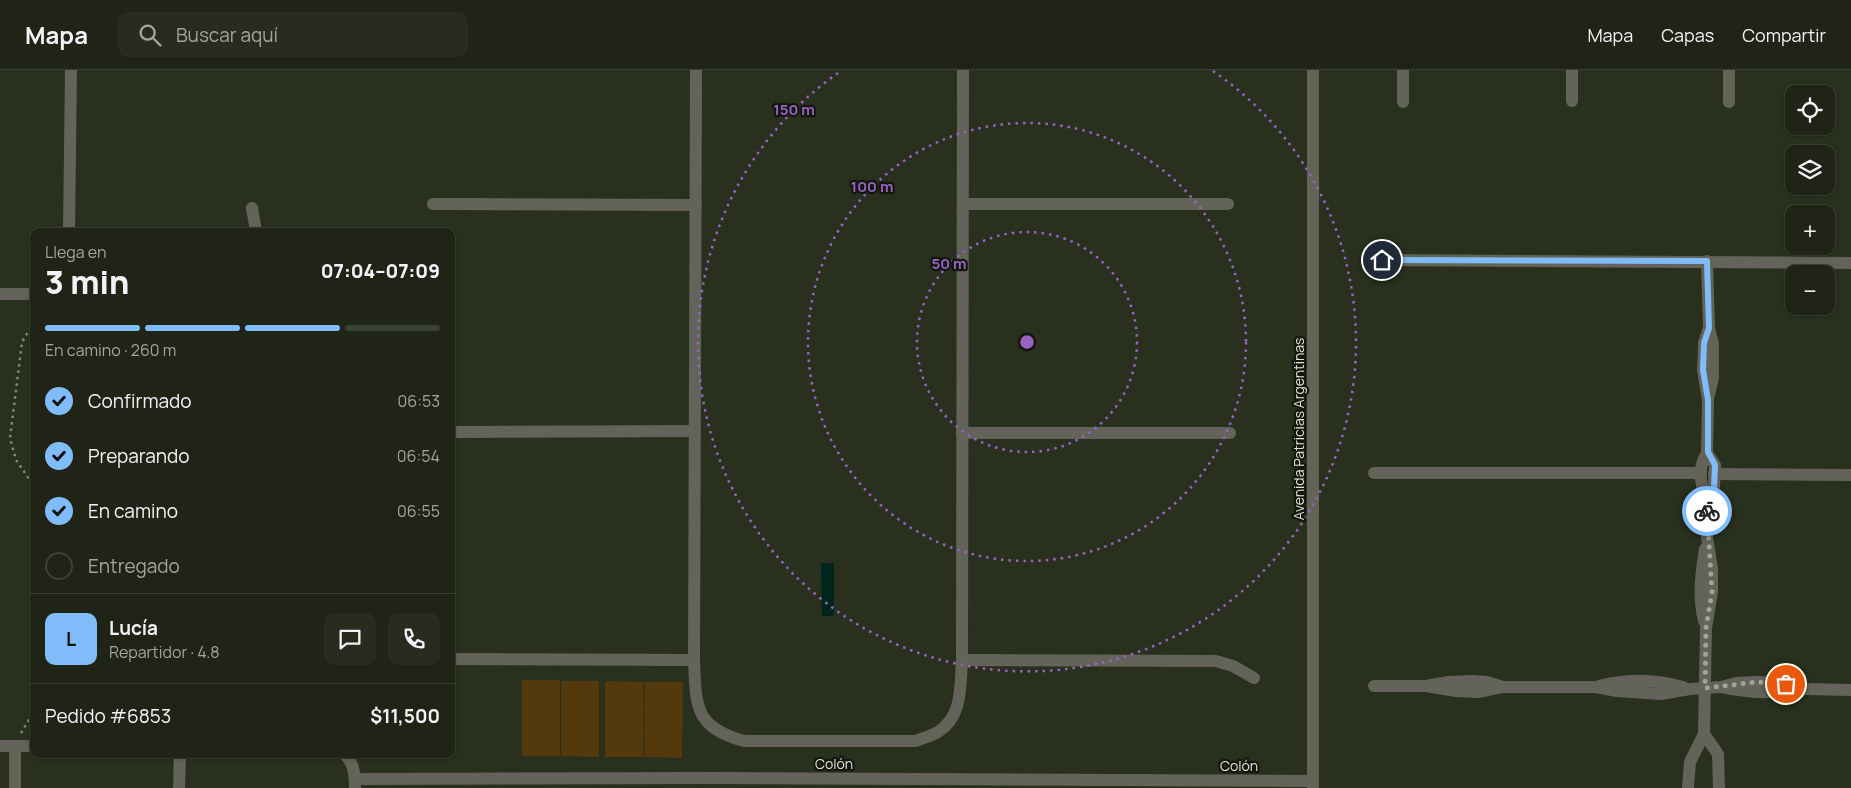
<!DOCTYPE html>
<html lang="es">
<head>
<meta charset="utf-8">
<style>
  :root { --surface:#1f2416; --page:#272c1f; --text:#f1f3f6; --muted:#a1a4a1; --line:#3c4135; --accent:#81bcfa }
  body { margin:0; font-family:Manrope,sans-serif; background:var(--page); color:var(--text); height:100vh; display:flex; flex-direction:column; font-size:19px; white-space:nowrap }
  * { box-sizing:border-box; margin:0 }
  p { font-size:16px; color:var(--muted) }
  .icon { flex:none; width:28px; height:28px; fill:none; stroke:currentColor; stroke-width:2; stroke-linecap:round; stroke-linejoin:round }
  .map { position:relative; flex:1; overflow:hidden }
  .drawer { position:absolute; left:30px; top:158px; width:425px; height:530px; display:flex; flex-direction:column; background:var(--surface); border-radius:10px; box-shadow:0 1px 4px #0004,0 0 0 1px var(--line) }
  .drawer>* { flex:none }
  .fabs { position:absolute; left:1785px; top:15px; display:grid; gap:10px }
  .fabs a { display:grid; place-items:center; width:50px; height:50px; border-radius:10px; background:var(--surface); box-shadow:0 1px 4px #0004,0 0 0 1px var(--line); font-size:25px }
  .pin { position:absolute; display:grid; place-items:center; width:42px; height:42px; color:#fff; margin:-21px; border:2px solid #fff; border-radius:50%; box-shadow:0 1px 5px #0007 }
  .courier { position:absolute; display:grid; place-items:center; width:50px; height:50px; margin:-25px; border:4px solid #81bcfa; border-radius:50%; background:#fff; color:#222; box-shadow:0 1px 6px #0007 }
  .headline em { font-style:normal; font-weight:800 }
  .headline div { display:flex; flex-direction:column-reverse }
  .headline { display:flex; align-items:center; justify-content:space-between; height:85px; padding:0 15px }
  h1 { font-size:32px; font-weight:800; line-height:38px }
  .bar { display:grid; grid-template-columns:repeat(4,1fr); gap:8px 5px; align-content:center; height:60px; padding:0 15px }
  .bar i { height:6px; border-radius:4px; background:var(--line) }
  .bar .active { background:var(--accent) }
  .bar p { grid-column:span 4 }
  .line { display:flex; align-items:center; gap:12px; padding:0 15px; border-top:1px solid var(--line) }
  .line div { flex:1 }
  .round { display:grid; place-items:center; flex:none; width:52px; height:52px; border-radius:10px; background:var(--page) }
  ol { padding:0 15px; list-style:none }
  li { display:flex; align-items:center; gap:15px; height:55px }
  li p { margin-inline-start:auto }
  li .icon { padding:5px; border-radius:50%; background:var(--accent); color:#111; stroke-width:4 }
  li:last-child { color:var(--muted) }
  li i { width:28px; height:28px; border:2px solid var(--line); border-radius:50% }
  header { display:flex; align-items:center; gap:30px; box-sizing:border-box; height:70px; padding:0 25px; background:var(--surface); border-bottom:1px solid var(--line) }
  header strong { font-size:24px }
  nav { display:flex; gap:28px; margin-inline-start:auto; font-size:18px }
  .search { width:350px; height:45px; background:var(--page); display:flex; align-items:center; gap:12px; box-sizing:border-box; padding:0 18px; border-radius:10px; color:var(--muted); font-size:19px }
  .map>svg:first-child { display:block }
  .green { fill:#53390c }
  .water { fill:#00251d }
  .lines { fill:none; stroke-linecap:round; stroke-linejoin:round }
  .path { stroke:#83897a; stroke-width:2.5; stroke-dasharray:2.5 4; stroke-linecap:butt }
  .minor { stroke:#646359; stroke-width:12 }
  .tertiary { stroke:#646359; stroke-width:12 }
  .done { stroke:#9fa597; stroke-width:5; stroke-dasharray:0 9 }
  .route { stroke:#81bcfa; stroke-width:6 }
  .ring { fill:none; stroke:#9963c6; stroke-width:2.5; stroke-dasharray:2.5 5 }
  .labels { text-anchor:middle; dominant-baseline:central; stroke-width:4.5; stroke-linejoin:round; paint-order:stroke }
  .street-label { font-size:14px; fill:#dfe4d8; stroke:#14170e }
  .centre { fill:#9963c6; stroke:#14170e; stroke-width:2.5 }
  .ring-label { font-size:15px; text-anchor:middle; font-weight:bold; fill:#9963c6; stroke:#14170e; stroke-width:4.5; stroke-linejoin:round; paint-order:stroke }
</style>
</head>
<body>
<header>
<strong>Mapa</strong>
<div class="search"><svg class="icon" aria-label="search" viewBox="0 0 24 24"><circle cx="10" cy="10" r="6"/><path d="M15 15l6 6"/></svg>Buscar aquí</div>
<nav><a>Mapa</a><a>Capas</a><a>Compartir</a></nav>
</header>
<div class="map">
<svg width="1851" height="718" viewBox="0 0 1851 718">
  <rect width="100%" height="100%" fill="#29301d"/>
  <g class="green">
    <rect x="522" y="610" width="38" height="76"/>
    <polygon points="561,611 599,611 599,687 561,686"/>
    <polygon points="605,611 644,612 643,687 605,687"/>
    <polygon points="645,612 683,612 682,688 644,687"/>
  </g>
  <polygon class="water" points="821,493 834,493 834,546 822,546"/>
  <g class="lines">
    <g class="path">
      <polyline points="34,252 22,272 10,368 16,390 34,416"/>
      <polyline points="21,663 30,648 34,634"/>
    </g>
    <g class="minor">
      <path d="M696 0 694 590C696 636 694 657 744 671H916C923 668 931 666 938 662 963 646 960 617 962 590L963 0"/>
      <polyline points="1572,0 1572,31"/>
      <polyline points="1403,32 1403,0"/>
      <polyline points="1729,32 1729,0"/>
      <polyline points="433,134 696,135"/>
      <polyline points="963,134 1228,134"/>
      <polyline points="252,138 256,161"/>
      <polyline points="69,161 71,0"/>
      <polyline points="1382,190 1851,193"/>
      <polyline points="1707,191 1709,258 1713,274 1713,308 1709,325"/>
      <polyline points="0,224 34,224"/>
      <polyline points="451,362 695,361"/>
      <polyline points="962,363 1230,363"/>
      <path d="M1707 383C1697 398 1700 414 1707 430L1714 417 1715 395 1707 383 1708 330 1703 300 1704 273 1709 258"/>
      <polyline points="1374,403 1701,403"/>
      <polyline points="1714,404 1851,405"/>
      <path d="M1704 551C1698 527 1701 503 1705 479"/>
      <polyline points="451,589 694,590"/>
      <polyline points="962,590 1216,591 1233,596 1254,608"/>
      <polyline points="1374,616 1426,616 1449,612 1471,611 1487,612 1503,617"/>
      <path d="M1426 616 1456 621 1479 622 1503 617H1596L1617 621 1661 624 1690 619 1721 617 1736 613 1757 612 1786 614 1805 619C1774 623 1751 624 1721 617"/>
      <path d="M1599 616C1626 609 1656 609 1683 617"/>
      <polyline points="1805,619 1851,620"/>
      <polyline points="1704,664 1718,684 1719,718"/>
      <polyline points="0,676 34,676"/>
      <path d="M344 684C354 692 355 705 355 718"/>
      <polyline points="355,709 718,708 1313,711"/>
      <polyline points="15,718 15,676"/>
      <polyline points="179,718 180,684"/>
      <polyline points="1688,718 1690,692 1704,664 1706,558 1712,522 1712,499 1707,467 1707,430"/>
    </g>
    <polyline class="tertiary" points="1313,718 1313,0"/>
  </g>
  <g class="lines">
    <polyline class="done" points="1707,441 1712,522 1706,558 1705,618 1757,612 1786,614"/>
    <polyline class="route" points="1382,190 1707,191 1709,258 1704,273 1703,300 1708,330 1708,382 1715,395 1714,418 1707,430 1707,441"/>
  </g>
  <g class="ring">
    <circle cx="1027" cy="272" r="110"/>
    <circle cx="1027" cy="272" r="219"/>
    <path d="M1213 1A329 329 0 1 1 841 1"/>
  </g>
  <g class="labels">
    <g class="street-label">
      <text transform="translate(1298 359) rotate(-90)">Avenida Patricias Argentinas</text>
      <text x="834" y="693">Colón</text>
      <text x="1239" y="695">Colón</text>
    </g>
  </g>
  <circle cx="1027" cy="272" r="8" class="centre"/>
  <g class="ring-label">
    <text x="794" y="45">150 m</text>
    <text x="872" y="122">100 m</text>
    <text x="949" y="199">50 m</text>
  </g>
</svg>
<div class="fabs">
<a><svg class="icon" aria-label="locate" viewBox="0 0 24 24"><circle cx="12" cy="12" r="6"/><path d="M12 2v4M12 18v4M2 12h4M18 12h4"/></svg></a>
<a><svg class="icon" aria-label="layers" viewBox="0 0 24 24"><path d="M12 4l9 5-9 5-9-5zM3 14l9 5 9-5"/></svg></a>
<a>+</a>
<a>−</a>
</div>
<div class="pin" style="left:1786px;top:614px;background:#ea580c"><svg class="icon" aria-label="bag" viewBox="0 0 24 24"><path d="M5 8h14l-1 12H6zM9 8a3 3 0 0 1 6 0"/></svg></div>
<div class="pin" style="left:1382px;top:190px;background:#1f2937"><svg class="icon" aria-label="home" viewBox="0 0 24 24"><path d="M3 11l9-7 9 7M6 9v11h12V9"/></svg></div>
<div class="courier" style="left:1707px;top:441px"><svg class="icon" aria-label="bike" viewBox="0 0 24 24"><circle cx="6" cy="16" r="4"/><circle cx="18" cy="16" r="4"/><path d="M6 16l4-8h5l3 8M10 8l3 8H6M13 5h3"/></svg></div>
<section class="drawer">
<div class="headline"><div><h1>3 min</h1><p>Llega en</p></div><em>07:04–07:09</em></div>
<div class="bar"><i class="active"></i><i class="active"></i><i class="active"></i><i></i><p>En camino · 260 m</p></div>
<ol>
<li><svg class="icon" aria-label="check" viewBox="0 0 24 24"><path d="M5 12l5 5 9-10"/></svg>Confirmado<p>06:53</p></li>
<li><svg class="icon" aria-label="check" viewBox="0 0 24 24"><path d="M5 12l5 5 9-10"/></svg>Preparando<p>06:54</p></li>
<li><svg class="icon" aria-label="check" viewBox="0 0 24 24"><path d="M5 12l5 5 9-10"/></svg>En camino<p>06:55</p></li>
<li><i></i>Entregado</li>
</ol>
<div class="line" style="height:90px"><b class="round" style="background:var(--accent);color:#111">L</b><div><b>Lucía</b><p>Repartidor · 4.8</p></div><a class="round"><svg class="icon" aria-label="chat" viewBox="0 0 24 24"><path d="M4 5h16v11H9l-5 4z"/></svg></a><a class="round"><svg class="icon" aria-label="phone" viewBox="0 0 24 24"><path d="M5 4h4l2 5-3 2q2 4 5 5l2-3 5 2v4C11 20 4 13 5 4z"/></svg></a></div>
<div class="line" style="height:65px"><div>Pedido #6853</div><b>$11,500</b></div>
</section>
</div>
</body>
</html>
